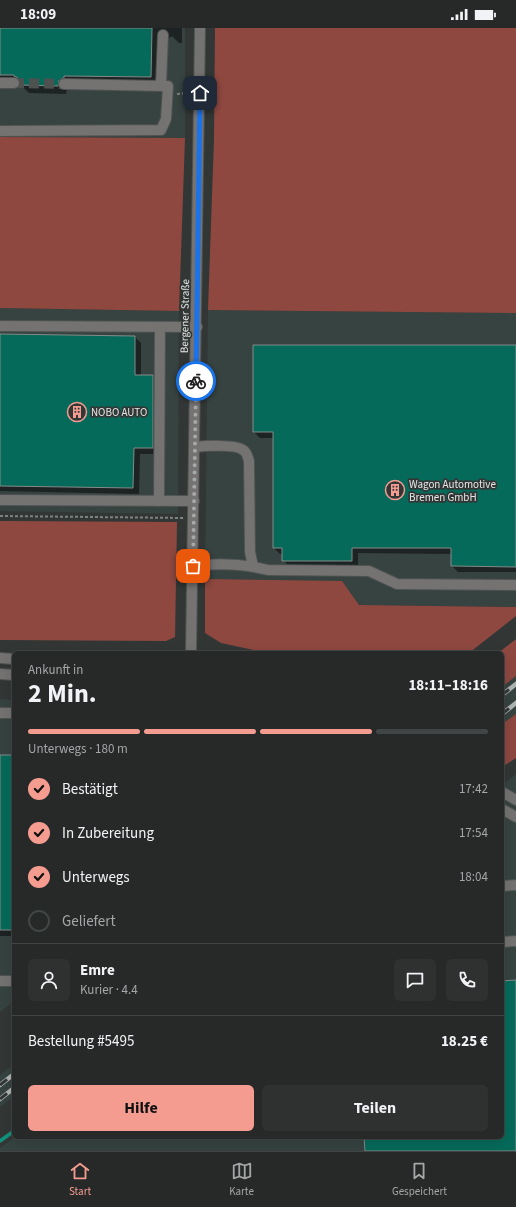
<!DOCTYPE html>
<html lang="de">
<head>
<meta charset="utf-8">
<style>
  :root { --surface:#262928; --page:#2e3130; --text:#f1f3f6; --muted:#a4a6a8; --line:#424545; --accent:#f59c91 }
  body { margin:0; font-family:"Source Sans 3",sans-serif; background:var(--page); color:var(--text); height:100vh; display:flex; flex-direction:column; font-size:15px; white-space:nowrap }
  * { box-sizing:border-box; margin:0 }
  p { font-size:13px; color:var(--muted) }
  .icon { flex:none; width:22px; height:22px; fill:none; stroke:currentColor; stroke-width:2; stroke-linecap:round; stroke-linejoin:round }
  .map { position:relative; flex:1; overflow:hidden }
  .drawer { position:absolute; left:12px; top:623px; width:492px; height:488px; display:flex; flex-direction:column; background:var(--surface); border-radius:6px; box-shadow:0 4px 16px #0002,0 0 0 1px var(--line) }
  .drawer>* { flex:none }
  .pin { position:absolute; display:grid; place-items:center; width:34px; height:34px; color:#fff; margin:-17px; border-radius:8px; box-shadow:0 2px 6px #0006 }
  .courier { position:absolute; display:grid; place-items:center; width:40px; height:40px; margin:-20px; border:3px solid #1a73e8; border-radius:50%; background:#fff; color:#222; box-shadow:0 1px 5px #0007 }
  .summary em { font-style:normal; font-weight:700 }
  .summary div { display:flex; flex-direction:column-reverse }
  .summary { display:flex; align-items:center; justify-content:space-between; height:68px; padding:0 16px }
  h1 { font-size:26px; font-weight:700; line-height:30px }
  .bar { display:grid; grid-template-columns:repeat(4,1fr); gap:6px 4px; align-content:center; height:48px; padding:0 16px }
  .bar i { height:5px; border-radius:3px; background:var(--line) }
  .bar .current { background:var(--accent) }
  .bar p { grid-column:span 4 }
  .line { display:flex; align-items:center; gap:10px; padding:0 16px; border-top:1px solid var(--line) }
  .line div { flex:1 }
  .round { display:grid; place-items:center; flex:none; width:42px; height:42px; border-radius:6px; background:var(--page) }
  ol { padding:0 16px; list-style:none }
  li { display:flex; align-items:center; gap:12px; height:44px }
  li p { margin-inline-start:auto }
  li .icon { padding:4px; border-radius:50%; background:var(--accent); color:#111; stroke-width:4 }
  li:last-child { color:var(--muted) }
  li i { width:22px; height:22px; border:2px solid var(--line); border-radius:50% }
  .primary-button { display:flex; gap:8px; margin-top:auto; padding:8px 16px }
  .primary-button a { flex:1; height:46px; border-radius:6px; background:var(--accent); color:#111; font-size:16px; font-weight:700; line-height:46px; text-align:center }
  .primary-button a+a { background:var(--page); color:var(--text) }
  .status { display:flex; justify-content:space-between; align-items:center; height:28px; padding:0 20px; background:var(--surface); direction:ltr }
  .status svg { height:11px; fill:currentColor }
  .tabs { display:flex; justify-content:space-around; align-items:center; height:56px; border-top:1px solid var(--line); background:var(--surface); font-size:11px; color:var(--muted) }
  .tabs a { display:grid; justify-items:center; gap:2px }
  .tabs .current { color:var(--accent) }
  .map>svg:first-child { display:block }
  .built { fill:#364340 }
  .green { fill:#8e4840 }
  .shadow { fill:#0007 }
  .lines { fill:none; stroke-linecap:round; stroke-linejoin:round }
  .stream { stroke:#12937e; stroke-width:3.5 }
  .building { fill:#066a5a; stroke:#858b89 }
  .minor-tunnel { stroke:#4d5150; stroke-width:10; stroke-dasharray:10 5; stroke-linecap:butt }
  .minor-casing { stroke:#4e5352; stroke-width:12 }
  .path { stroke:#7e8281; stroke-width:2; stroke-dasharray:3 2; stroke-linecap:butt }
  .minor { stroke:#757272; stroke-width:10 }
  .rail-casing { stroke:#b0b4b3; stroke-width:4.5 }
  .rail { stroke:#323736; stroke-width:3; stroke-dasharray:9; stroke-linecap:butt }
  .done { stroke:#a6a9a8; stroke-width:4; stroke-dasharray:0 7.2 }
  .route { stroke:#1a73e8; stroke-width:5 }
  .labels { text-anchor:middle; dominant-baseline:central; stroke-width:3.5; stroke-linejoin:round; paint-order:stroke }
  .street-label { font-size:11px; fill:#e4e7e6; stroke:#323736 }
  .poi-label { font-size:11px; fill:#e4e7e6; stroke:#323736; text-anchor:start }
</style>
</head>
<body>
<div class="status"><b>18:09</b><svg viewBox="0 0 49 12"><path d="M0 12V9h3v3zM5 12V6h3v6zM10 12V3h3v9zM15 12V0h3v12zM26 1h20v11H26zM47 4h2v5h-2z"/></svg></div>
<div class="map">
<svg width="516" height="1123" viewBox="0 0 516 1123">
  <rect width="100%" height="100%" fill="#323736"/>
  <g class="built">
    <polygon points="0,0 185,0 185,110 0,109"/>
    <polygon points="0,280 179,283 178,486 0,483"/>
    <polygon points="208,282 516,285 516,579 359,577 205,551"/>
    <polygon points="516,648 516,686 502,696 502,659"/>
    <polygon points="0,671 14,672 14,973 0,984"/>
    <polygon points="516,746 516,1123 0,1123 0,1120 15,1109 502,1109 502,757"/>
    <polygon points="14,1036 14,1068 0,1079 0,1047"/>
  </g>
  <g class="green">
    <polygon points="215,0 516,0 516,285 208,282 214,111"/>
    <polygon points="0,109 185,110 179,283 0,280"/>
    <polygon points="0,493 177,494 175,609 166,613 0,612"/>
    <polygon points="205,551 342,553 359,577 516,579 516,588 469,625 268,625 221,615 205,605"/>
    <polygon points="516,611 516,648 502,659 502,625 498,625"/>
    <polygon points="516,686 516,730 502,739 502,696"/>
  </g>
  <g class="shadow">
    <polygon points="0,0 182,0 182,15 179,15 172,8 166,12 159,57 67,61 66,66 29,65 21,57 21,55 0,54"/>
    <polygon points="0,307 135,309 141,315 141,348 153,348 159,354 159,426 140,426 139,466 0,463"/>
    <polygon points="516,318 516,544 458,544 452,538 452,526 358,525 358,539 290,539 283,532 283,526 280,526 274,520 274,410 260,410 254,404"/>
    <rect x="0" y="728" width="14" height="180"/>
  </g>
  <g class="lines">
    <polyline class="stream" points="0,1113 14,1103"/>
  </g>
  <g class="building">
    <polygon points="0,0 152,0 151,49 64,48 64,50 59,52 58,58 20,57 20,52 18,50 14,48 14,47 0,47"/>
    <polygon points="0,306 135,308 135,347 153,347 153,420 134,420 133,460 0,458"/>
    <polygon points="253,317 516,317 516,539 451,538 451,520 352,520 352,533 282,533 282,520 273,520 273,404 253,404"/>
    <rect x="0" y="727" width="14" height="175"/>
    <polygon points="516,952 516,1123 365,1123 364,1109 502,1109 502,953"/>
  </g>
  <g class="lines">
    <polyline class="minor-tunnel" points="14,55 64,56"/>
    <g class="minor-casing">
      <g id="minor">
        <polyline points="0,55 14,55"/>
        <polyline points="64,56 161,58 163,7"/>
        <polyline points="0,103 161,102 166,91 168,58 161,58"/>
        <polyline points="0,298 197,299"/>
        <path d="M195 419C204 418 236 416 243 422 247 424 248 430 249 433L250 524 253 538"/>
        <polyline points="0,472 194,473"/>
        <polyline points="159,473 160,299"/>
        <path d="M193 538C218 535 244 536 268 542L369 543 397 556 516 557"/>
        <polyline points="191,625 200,0"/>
        <polyline points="0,630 14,631"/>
        <polyline points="0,646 14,647"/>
        <polyline points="0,685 14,685"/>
        <polyline points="502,764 516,772"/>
        <polyline points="502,781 516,789"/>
        <polyline points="502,858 516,857"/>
        <polyline points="502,914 516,913"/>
        <polyline points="0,953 14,953"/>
      </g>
    </g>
    <g class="path">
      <polyline points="177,66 188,65"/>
      <polyline points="0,488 183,490"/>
    </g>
    <use href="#minor" class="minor"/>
    <g class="rail-casing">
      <g id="rail">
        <polyline points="502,667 516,656"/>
        <polyline points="502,686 516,675"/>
        <polyline points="0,1057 14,1046"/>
        <polyline points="0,1071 14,1060"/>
      </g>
    </g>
    <use href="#rail" class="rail"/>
  </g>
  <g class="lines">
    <polyline class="done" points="193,538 196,353"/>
    <polyline class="route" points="196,353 200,65"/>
  </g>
  <defs>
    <g id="building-ring" transform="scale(1)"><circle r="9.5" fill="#323736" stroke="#f59c91" stroke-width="1.5"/><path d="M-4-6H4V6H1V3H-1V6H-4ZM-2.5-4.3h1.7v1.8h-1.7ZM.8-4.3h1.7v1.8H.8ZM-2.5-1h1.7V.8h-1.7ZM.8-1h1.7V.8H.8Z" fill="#f59c91"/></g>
  </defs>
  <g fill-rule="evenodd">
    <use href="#building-ring" x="77" y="384"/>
    <use href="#building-ring" x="395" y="462"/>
  </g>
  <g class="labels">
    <g class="street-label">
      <text transform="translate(185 288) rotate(-89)">Bergener Straße</text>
    </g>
    <g class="poi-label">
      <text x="91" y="384">NOBO AUTO</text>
      <text x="409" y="456">Wagon Automotive<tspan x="409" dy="13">Bremen GmbH</tspan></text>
    </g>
  </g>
</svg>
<div class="pin" style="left:193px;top:538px;background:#ea580c"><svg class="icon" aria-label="bag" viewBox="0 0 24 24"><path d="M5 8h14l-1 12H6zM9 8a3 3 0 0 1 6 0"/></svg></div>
<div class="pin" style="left:200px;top:65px;background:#1f2937"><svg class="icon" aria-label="home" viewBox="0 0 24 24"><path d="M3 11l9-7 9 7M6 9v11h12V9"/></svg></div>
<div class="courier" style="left:196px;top:353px"><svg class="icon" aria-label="bike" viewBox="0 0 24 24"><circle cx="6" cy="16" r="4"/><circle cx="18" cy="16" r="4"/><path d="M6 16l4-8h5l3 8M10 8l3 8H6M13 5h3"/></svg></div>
<section class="drawer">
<div class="summary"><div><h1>2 Min.</h1><p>Ankunft in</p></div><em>18:11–18:16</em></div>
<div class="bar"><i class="current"></i><i class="current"></i><i class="current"></i><i></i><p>Unterwegs · 180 m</p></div>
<ol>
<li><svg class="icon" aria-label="check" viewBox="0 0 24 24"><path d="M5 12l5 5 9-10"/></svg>Bestätigt<p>17:42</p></li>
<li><svg class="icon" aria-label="check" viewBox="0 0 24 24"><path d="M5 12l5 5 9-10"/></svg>In Zubereitung<p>17:54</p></li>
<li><svg class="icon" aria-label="check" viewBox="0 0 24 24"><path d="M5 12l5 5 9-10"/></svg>Unterwegs<p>18:04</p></li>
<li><i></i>Geliefert</li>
</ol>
<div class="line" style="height:72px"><a class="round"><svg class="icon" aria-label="person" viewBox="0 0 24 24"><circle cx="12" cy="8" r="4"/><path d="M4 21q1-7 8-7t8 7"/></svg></a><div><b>Emre</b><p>Kurier · 4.4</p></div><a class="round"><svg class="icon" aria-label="chat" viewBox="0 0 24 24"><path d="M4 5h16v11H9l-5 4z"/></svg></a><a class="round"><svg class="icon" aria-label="phone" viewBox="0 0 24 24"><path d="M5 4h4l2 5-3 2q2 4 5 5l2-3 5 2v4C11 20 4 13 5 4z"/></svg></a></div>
<div class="line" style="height:52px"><div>Bestellung #5495</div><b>18.25 €</b></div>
<div class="primary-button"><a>Hilfe</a><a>Teilen</a></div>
</section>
</div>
<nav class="tabs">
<a class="current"><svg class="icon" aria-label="home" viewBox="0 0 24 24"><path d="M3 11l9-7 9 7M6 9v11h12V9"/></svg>Start</a>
<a><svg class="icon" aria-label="map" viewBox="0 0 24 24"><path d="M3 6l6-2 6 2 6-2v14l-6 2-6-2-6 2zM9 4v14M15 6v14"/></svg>Karte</a>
<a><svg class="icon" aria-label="saved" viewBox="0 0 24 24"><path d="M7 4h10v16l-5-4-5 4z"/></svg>Gespeichert</a>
</nav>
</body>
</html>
